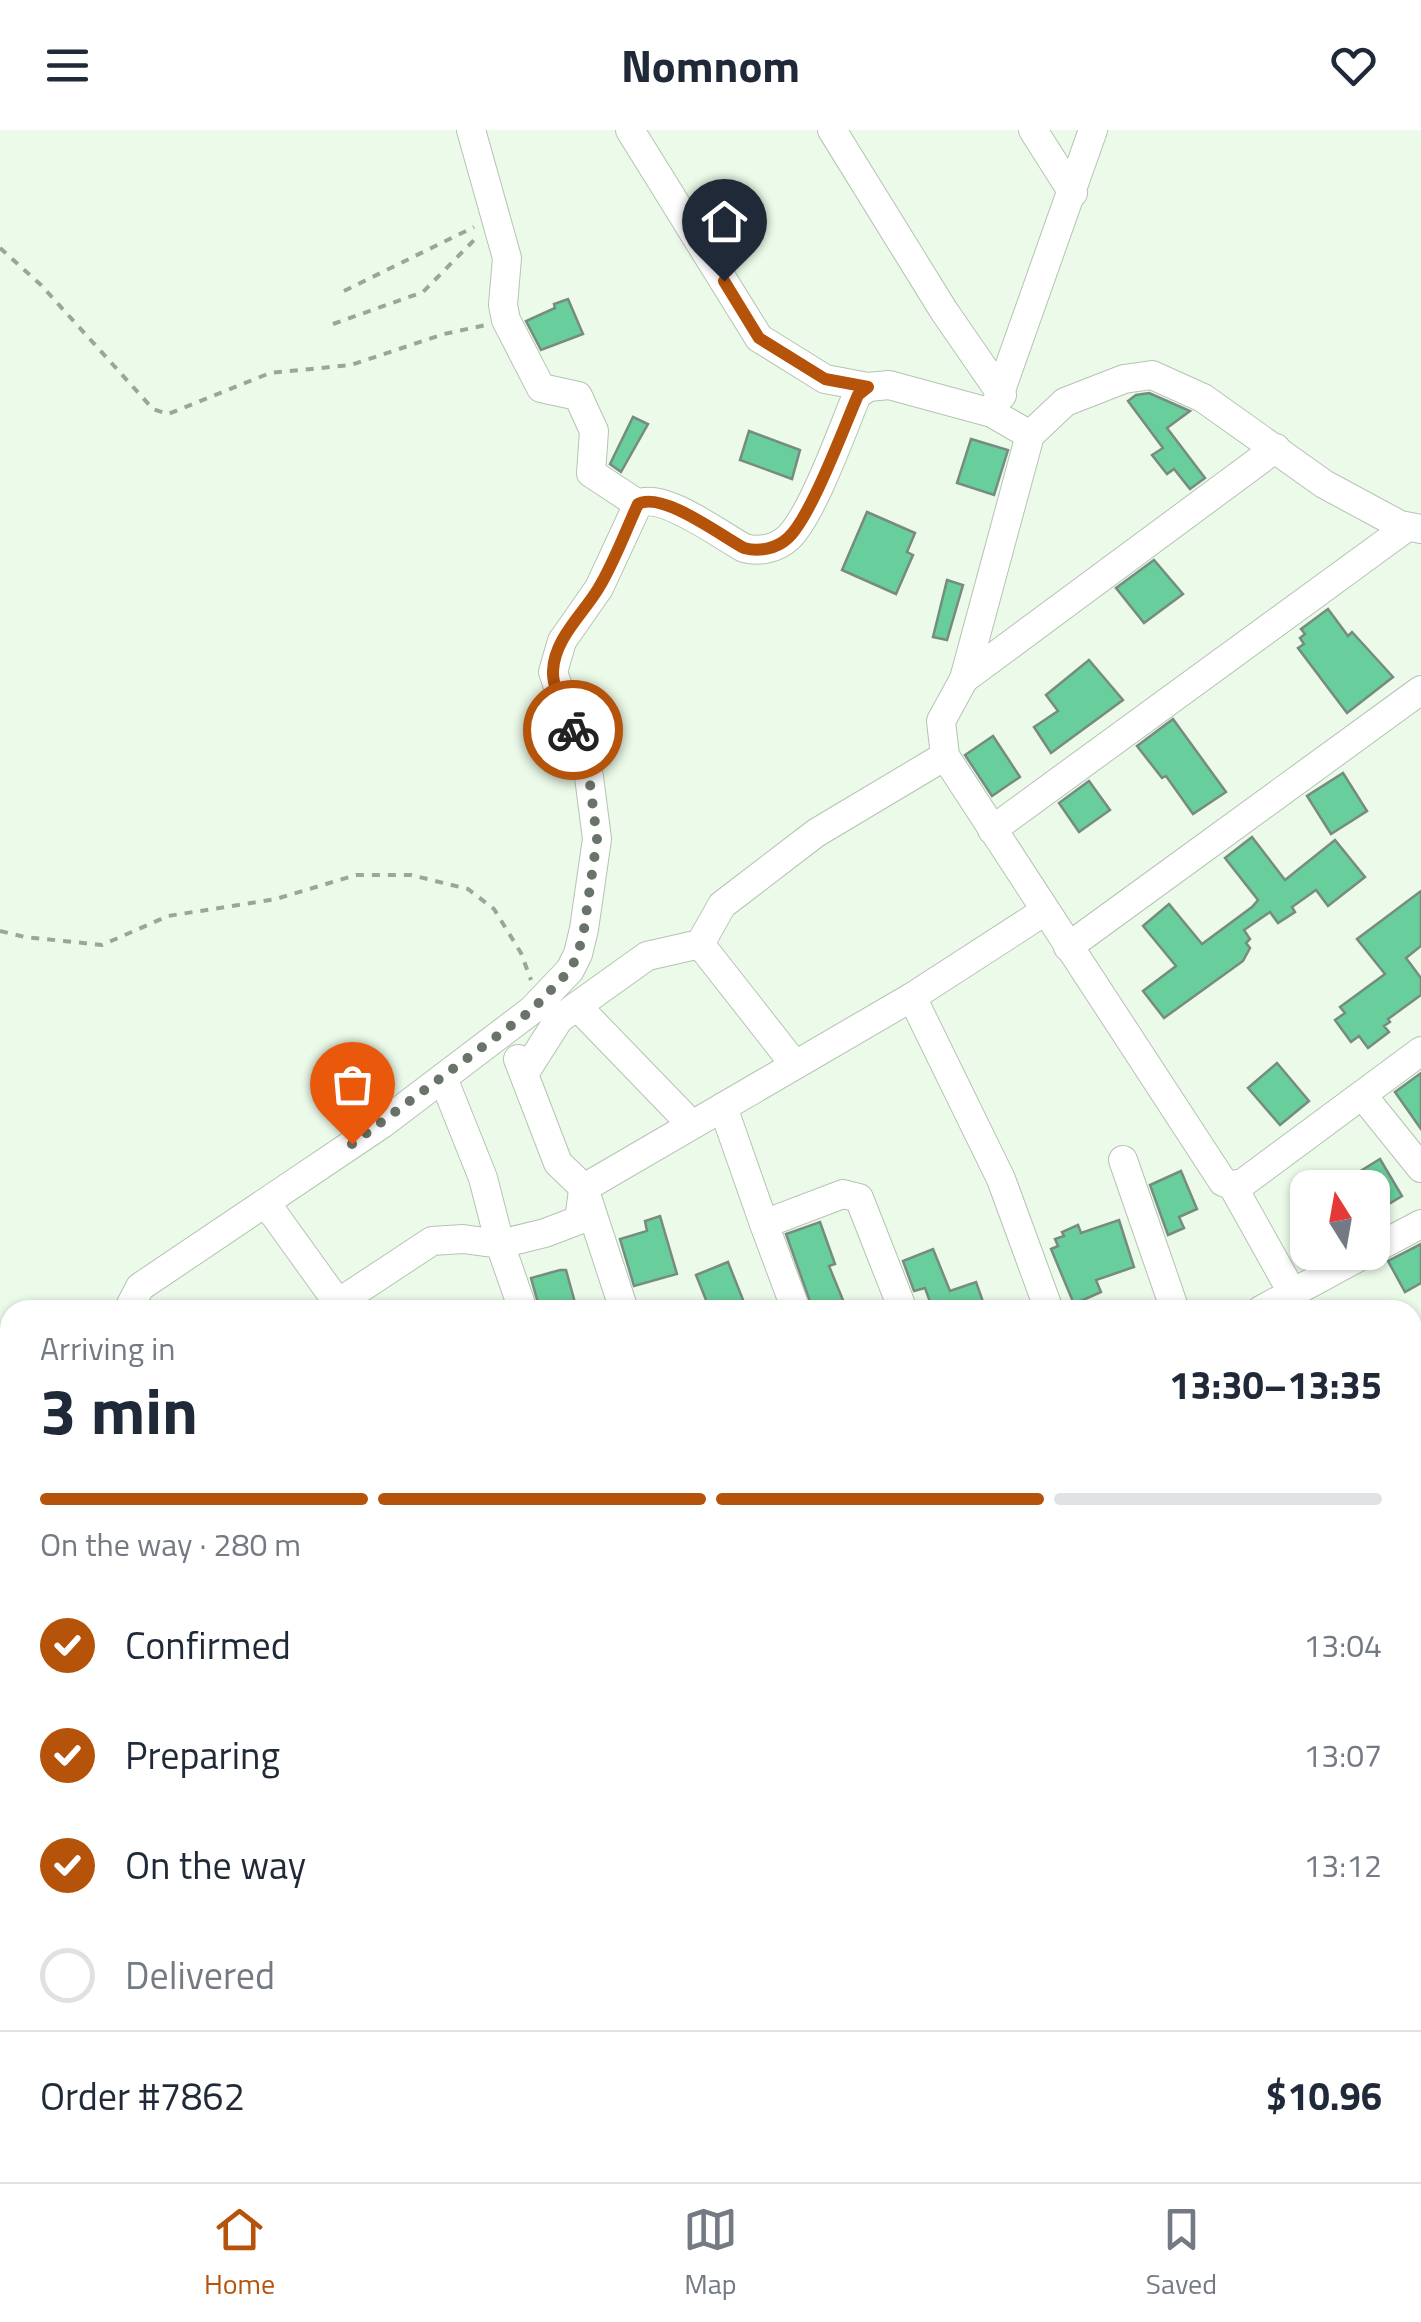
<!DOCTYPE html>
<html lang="en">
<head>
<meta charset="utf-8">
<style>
  :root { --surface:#fff; --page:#f2f2f3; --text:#1f2937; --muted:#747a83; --line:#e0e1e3; --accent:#b45309 }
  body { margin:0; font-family:"Titillium Web",sans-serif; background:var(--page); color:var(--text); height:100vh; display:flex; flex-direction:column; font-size:38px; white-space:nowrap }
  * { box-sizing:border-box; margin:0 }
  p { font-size:32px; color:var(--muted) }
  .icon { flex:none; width:55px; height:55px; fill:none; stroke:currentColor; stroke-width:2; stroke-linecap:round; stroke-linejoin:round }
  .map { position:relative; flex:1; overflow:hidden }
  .panel { position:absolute; left:0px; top:1170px; width:1422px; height:882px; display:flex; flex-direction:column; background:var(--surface); border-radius:30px 30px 0 0; box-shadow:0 2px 8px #0004 }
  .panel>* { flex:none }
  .needle { width:65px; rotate:349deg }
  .tools { position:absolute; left:1290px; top:1040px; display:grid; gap:20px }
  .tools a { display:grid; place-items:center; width:100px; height:100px; border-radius:20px; background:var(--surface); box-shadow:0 2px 8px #0004; font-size:50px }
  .pin { position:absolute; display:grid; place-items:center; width:85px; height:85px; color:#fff; margin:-102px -42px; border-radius:50% 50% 50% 0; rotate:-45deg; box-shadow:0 0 10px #0007 }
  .pin .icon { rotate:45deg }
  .courier { position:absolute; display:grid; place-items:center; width:100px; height:100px; margin:-50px; border:8px solid #b45309; border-radius:50%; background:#fff; color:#222; box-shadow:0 2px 12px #0007 }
  .headline em { font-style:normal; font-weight:700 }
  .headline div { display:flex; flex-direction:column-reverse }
  .headline { display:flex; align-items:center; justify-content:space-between; height:170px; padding:0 40px }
  h1 { font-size:65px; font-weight:700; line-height:75px }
  .bar { display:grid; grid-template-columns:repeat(4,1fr); gap:15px 10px; align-content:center; height:120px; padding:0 40px }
  .bar i { height:12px; border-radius:8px; background:var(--line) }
  .bar .active { background:var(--accent) }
  .bar p { grid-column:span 4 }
  .line { display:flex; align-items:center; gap:25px; padding:0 40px; border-top:2px solid var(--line) }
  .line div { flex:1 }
  ol { padding:0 40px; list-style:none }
  li { display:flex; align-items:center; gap:30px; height:110px }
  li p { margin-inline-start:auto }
  li .icon { padding:10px; border-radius:50%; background:var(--accent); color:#fff; stroke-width:4 }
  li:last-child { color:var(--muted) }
  li i { width:55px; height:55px; border:5px solid var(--line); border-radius:50% }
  header { display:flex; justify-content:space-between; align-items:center; height:130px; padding:0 40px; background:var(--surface); font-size:45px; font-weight:700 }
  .dock { display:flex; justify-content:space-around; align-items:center; height:140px; border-top:2px solid var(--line); background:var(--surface); font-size:28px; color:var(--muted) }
  .dock a { display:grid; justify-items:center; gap:5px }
  .dock .active { color:var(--accent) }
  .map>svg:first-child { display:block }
  .building { fill:#68ce9b; stroke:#788b80; stroke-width:2.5 }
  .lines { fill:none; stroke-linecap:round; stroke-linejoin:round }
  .minor-casing { stroke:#b5c3b3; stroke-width:30 }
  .path { stroke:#9ba69a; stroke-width:4; stroke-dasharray:8 8; stroke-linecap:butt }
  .minor { stroke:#fff; stroke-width:28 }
  .done { stroke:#6a7369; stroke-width:10; stroke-dasharray:0 18 }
  .route { stroke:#b45309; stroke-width:12 }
</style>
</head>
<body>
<header><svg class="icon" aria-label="menu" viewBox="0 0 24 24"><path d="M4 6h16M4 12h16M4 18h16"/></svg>Nomnom<svg class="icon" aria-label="heart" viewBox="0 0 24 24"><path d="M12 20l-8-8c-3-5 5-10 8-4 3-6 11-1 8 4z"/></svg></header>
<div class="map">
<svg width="1421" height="2052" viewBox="0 0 1421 2052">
  <rect width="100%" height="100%" fill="#ebfae9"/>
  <g class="building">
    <polygon points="568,169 583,204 541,220 526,191 555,178 554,174"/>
    <polygon points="1149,263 1190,281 1167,298 1205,348 1190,359 1174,339 1167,344 1152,325 1163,318 1128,271 1136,265"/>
    <polygon points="633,287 648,294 621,342 610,334"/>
    <polygon points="749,301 800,320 792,349 740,330"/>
    <polygon points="971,309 1008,320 994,365 957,353"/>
    <polygon points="867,382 915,403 907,422 913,425 896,464 842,440"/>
    <polygon points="1154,430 1183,464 1144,493 1116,458"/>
    <polygon points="947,450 963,455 947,510 933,507"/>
    <polygon points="1328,479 1348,506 1352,502 1393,547 1347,583 1298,518 1304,514 1300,508 1305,504 1301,499"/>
    <polygon points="1089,530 1123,570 1051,623 1034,597 1058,581 1046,565"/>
    <polygon points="1173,589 1226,662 1193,684 1166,646 1162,648 1137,616"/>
    <polygon points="993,606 1020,647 992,666 965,625"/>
    <polygon points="1343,643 1367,681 1331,704 1307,666"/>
    <polygon points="1089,651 1110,680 1079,702 1059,673"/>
    <polygon points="1252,707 1285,750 1335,710 1365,747 1328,776 1316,760 1292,777 1295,782 1278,793 1270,782 1244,800 1250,809 1246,813 1250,818 1243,831 1164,888 1143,861 1176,836 1143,796 1169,774 1202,814 1252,777 1258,770 1225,728"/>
    <polygon points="1421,761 1421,816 1406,828 1421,848 1421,865 1388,889 1390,892 1384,896 1389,902 1368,918 1359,906 1351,912 1335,890 1345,883 1340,877 1385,844 1357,809"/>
    <polygon points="1277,933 1309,971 1280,995 1248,958"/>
    <polygon points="1421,943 1421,999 1395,962"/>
    <polygon points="1380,1029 1402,1066 1372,1084 1372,1058 1333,1058"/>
    <polygon points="1181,1041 1197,1079 1179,1087 1184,1098 1168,1105 1150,1055"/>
    <polygon points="660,1086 677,1144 634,1156 620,1109 647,1101 645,1091"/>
    <polygon points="1119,1090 1134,1137 1096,1150 1101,1162 1074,1174 1051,1119 1058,1116 1055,1109 1064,1106 1062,1102 1078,1095 1081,1103"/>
    <polygon points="820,1092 835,1134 829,1136 847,1180 813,1180 786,1104"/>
    <polygon points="1421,1114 1421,1153 1405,1162 1388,1131"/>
    <polygon points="933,1119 950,1161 976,1152 986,1180 933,1180 925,1158 914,1161 903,1131"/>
    <polygon points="728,1132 747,1180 710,1180 696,1145"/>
    <polygon points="560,1140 566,1140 577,1180 540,1180 531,1148"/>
  </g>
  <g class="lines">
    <g class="minor-casing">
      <g id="minor">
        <polyline points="471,0 507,128 503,175 506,190 541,258 578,266 594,301 591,343 638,374"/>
        <polyline points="630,0 759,208 825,249 868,257"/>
        <polyline points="832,0 944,181 1002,265"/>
        <polyline points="1033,0 1073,63"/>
        <polyline points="995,277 1093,0"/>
        <polyline points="1421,399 1400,395 1324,354 1203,268 1152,245 1124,249 1065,272 1030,305 964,549 941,591 945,626 1223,1052 1232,1055 1243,1053 1421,921"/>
        <polyline points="964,549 1276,318"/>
        <polyline points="992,700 1403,400 1400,395"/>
        <polyline points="700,814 795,935"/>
        <polyline points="1068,817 1421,560"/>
        <polyline points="912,867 1001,1049 1049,1180"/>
        <polyline points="577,876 692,995"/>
        <polyline points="518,929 558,1033 584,1058 624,1180"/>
        <polyline points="524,944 559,889 647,826 700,814 722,775 816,703 945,626"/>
        <polyline points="443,948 483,1048 500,1114 545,1103 579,1090 583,1060"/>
        <polyline points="1363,966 1421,1038"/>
        <polyline points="723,977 764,1094"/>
        <polyline points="1123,1030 1175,1180"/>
        <polyline points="1232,1055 1293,1164"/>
        <polyline points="584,1058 912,867 1045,781"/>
        <polyline points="266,1073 338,1173"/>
        <polyline points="1372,1120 1421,1094"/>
        <path d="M128 1180 140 1157 382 994 532 880 570 840 578 824 584 799 597 709 589 647 553 542 562 511 599 458 638 374C662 361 720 405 744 418 759 422 776 419 788 408 812 386 843 298 857 265L868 257 889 255 992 283 1030 305"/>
        <polyline points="343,1180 338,1173 432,1111 463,1109 500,1114 523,1180"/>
        <polyline points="796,1180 764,1094 843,1064 859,1068 903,1180"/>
        <polyline points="1261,1180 1368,1122"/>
        <polyline points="577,2042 581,2052"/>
        <polyline points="732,2042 736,2052"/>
        <polyline points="911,2042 916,2052"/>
        <polyline points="1287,2042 1293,2052"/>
        <polyline points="347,2052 348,2042"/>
        <polyline points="765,2052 788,2042"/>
        <polyline points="1125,2052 1146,2042"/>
        <polyline points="1403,2052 1421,2037"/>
      </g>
    </g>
    <g class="path">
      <polyline points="0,118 41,155 153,279 168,284 270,243 351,235 444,204 486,195"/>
      <polyline points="344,161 474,97"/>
      <polyline points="333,194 423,162 478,106"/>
      <polyline points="0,801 25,807 102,815 168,786 276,769 356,745 411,745 468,759 494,779 521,823 531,850"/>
    </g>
    <use href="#minor" class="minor"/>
  </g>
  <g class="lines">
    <polyline class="done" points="352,1014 532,880 570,840 578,824 584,799 597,709 589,646 573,600"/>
    <path class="route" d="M573 600C567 582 552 560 553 541 554 509 583 484 598 459 614 433 625 402 638 374 662 361 720 405 744 418 759 422 776 419 788 408 811 387 844 297 858 265L868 257 825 249 759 208 724 151"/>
  </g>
</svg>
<div class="tools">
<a><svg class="needle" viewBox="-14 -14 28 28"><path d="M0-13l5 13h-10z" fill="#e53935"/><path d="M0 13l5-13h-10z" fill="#747a83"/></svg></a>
</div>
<div class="pin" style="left:352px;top:1014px;background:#ea580c"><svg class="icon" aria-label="bag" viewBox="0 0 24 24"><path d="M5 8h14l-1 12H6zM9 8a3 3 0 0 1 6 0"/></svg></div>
<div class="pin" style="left:724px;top:151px;background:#1f2937"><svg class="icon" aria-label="home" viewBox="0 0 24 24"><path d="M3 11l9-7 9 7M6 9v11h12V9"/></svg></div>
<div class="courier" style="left:573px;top:600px"><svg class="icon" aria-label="bike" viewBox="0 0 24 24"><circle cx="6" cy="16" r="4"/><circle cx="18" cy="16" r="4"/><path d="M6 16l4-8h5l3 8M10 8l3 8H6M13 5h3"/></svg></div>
<section class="panel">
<div class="headline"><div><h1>3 min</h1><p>Arriving in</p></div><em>13:30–13:35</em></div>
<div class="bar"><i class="active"></i><i class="active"></i><i class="active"></i><i></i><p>On the way · 280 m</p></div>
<ol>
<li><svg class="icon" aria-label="check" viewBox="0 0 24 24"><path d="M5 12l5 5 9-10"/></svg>Confirmed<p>13:04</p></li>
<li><svg class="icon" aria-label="check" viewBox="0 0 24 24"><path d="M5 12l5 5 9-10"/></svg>Preparing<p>13:07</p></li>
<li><svg class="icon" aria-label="check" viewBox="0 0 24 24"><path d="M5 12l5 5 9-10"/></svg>On the way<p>13:12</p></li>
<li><i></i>Delivered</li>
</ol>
<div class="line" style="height:130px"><div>Order #7862</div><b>$10.96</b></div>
</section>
</div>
<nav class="dock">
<a class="active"><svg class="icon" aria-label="home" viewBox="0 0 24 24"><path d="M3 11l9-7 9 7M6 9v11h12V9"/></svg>Home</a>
<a><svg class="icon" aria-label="map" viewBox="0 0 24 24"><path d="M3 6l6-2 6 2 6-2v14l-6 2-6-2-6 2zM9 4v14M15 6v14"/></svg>Map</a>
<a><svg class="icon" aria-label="saved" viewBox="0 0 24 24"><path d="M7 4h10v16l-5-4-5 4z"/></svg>Saved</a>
</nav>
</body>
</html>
